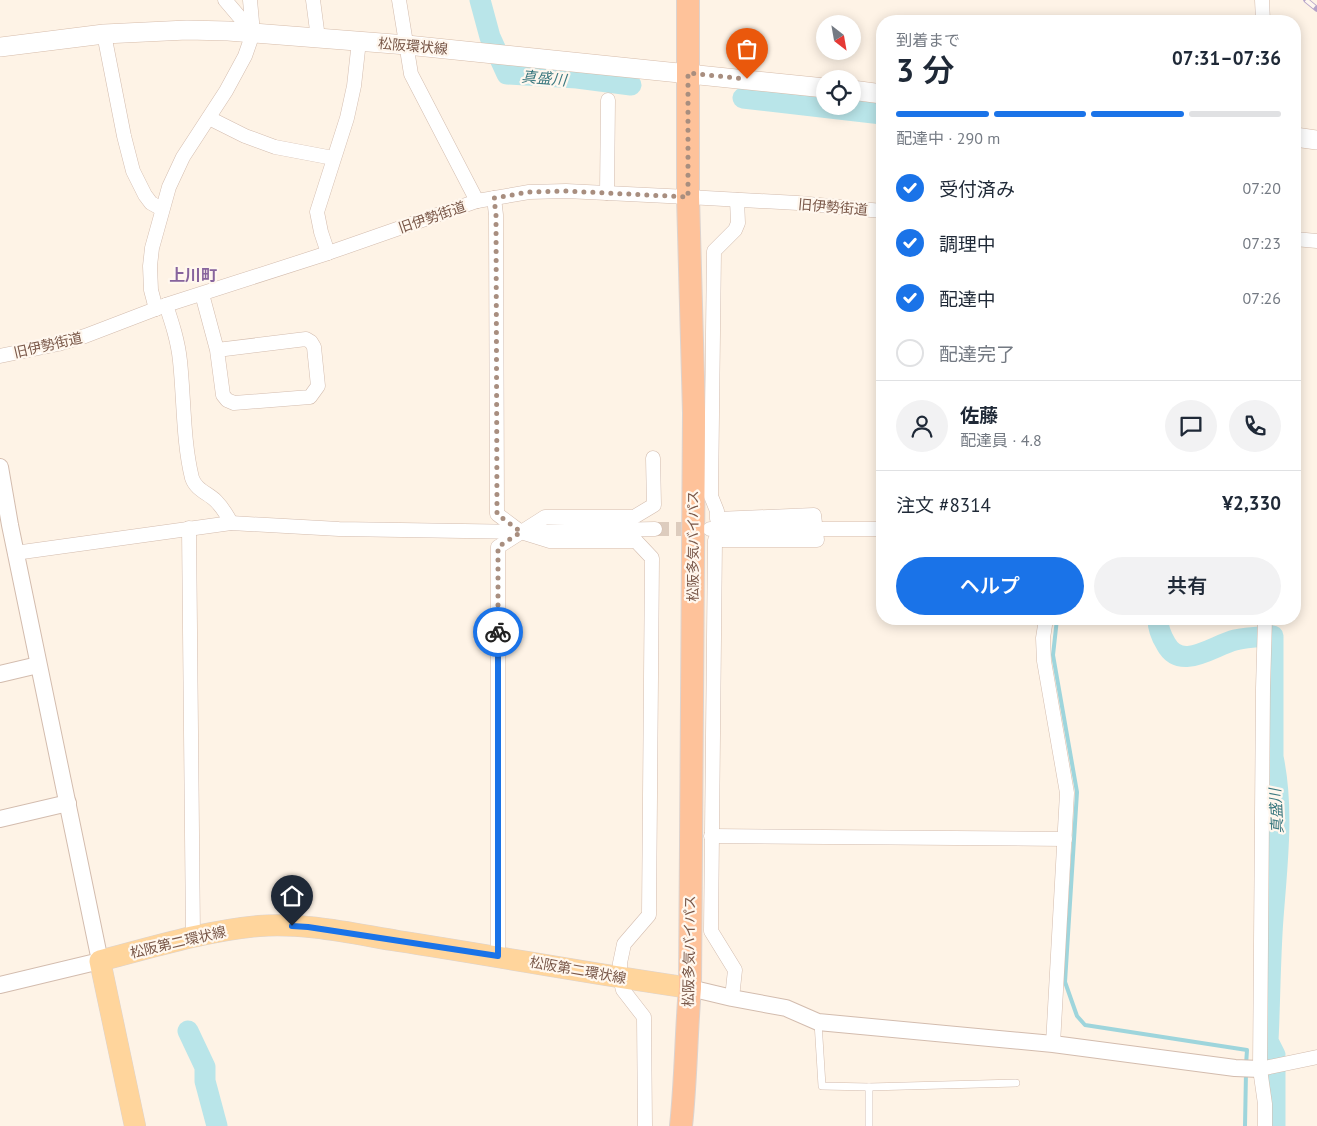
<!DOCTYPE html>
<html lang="ja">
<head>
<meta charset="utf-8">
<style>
  :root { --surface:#fff; --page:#f2f2f3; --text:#1f2937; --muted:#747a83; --line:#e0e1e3; --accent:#1a73e8 }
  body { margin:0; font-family:"PT Sans","Noto Sans JP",sans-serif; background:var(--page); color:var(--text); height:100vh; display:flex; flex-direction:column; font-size:19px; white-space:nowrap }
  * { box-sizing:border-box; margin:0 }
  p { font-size:16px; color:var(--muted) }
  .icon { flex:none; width:28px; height:28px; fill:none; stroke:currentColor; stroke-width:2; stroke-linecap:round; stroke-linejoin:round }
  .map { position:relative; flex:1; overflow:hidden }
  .sheet { position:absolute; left:876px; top:15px; width:425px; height:610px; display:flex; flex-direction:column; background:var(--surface); border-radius:20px; box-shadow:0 2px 12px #0003 }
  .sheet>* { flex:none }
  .needle { width:32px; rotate:149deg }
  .buttons { position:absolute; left:816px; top:15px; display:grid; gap:10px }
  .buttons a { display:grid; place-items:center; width:45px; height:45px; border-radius:50%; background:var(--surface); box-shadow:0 2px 12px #0003; font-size:25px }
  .pin { position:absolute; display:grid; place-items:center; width:42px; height:42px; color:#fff; margin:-51px -21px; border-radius:50% 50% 50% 0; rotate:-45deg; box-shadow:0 0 5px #0007 }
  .pin .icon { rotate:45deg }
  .courier { position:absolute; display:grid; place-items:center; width:50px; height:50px; margin:-25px; border:4px solid #1a73e8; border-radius:50%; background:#fff; color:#222; box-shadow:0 1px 6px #0007 }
  .summary em { font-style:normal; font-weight:600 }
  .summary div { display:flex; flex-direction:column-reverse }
  .summary { display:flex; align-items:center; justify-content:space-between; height:85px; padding:0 20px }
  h1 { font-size:32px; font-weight:600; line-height:38px }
  .bar { display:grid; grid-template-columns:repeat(4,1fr); gap:8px 5px; align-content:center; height:60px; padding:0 20px }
  .bar i { height:6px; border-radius:4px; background:var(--line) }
  .bar .selected { background:var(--accent) }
  .bar p { grid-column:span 4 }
  .line { display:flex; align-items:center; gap:12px; padding:0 20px; border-top:1px solid var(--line) }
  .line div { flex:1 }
  .round { display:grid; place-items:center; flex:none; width:52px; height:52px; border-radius:26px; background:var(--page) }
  ol { padding:0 20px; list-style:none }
  li { display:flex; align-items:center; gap:15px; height:55px }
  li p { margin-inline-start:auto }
  li .icon { padding:5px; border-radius:50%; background:var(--accent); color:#fff; stroke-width:4 }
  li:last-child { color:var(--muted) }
  li i { width:28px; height:28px; border:2px solid var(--line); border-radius:50% }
  .action { display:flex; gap:10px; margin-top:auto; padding:10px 20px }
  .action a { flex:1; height:58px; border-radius:30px; background:var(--accent); color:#fff; font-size:20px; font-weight:600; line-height:58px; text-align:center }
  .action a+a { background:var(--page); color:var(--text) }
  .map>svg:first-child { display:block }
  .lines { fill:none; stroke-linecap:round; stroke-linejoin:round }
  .stream { stroke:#9ed5dc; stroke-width:4 }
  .river { stroke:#b9e5e9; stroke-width:21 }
  .minor-tunnel { stroke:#ddccbe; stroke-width:14; stroke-dasharray:14 7; stroke-linecap:butt }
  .service-casing { stroke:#d3bcae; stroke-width:8 }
  .minor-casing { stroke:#d3bcae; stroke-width:15 }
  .tertiary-casing { stroke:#d3bcae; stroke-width:18 }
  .secondary-casing { stroke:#d6bcaa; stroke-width:20 }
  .primary-casing { stroke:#dcd3cf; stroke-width:22 }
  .trunk-casing { stroke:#dcd3cf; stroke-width:24 }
  .service { stroke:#fff; stroke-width:7 }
  .minor { stroke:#fff; stroke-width:14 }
  .tertiary { stroke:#fff; stroke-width:16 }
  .secondary { stroke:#fff; stroke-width:19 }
  .primary { stroke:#ffd59c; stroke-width:21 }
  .trunk { stroke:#fec29a; stroke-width:22 }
  .rail-casing { stroke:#b5a3c9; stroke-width:5.5 }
  .rail { stroke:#fff7ee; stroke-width:4; stroke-dasharray:11; stroke-linecap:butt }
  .done { stroke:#a88e7f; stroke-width:5; stroke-dasharray:0 9 }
  .route { stroke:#1a73e8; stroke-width:6 }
  .labels { text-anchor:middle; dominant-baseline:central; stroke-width:4.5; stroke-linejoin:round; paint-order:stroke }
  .street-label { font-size:14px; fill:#795748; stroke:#fff7ee }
  .water-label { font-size:15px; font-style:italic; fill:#3b787f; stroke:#fff7ee }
  .quarter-label { font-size:16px; font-weight:bold; fill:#87649d; stroke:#fff7ee }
</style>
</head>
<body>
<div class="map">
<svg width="1317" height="1126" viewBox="0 0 1317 1126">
  <rect width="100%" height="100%" fill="#fef3e6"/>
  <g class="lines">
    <g class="stream">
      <polyline points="1057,619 1053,655 1077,792 1065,982 1077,1016 1085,1025 1247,1050 1246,1065"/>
      <polyline points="1245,1126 1246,1072"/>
    </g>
    <g class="river">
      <polyline points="480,0 490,37 507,74 577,78 631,85"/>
      <polyline points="743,98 882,114"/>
      <path d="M1158 619C1158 628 1161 636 1166 644 1181 672 1214 645 1235 640 1247 637 1260 637 1273 636V757C1284 809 1277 865 1273 918 1270 958 1270 1000 1268 1041L1275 1055V1126"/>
      <polyline points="188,1031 205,1067 205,1081 217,1126"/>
    </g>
    <polyline class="minor-tunnel" points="655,529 700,529"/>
    <g class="service-casing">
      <g id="service">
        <polyline points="818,1022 822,1086 869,1087 1016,1083"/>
        <polyline points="869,1087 869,1126"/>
      </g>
    </g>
    <g class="minor-casing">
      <g id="minor">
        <polyline points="225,0 253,33"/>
        <polyline points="313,0 318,38"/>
        <polyline points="399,0 411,74 477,201"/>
        <polyline points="1262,0 1263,21"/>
        <polyline points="104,34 124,136 133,171 145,195 151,203 162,209"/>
        <polyline points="209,118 245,136 275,147 333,158"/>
        <polyline points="607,193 608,100"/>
        <polyline points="494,198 496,215 497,514 521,532 550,541 636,541 652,558 649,915 624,944 620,963 620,978 623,990 644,1017 645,1126"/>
        <polyline points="1295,239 1317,241"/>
        <polyline points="328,253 321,232 317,212 347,118 354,86 359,41"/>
        <polyline points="202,294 217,350 223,395 227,400 234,403 310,397 318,386 314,347 311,342 306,339 217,350"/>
        <path d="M166 305C172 323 178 341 180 361 184 398 183 442 192 478 196 490 208 493 216 501 223 508 227 515 231 523"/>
        <polyline points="156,309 151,290 150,266 152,248 169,187 183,157 226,91 245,56 253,33 250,0"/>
        <polyline points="0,356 58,344 85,336 166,305 328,253 477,201 529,192 566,191 688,197 798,203 882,211"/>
        <polyline points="189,528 193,936"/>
        <polyline points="710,529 882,529"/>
        <polyline points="15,553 231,523 339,529 521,532 655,529"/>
        <polyline points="1046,619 1043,638 1044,661 1067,793 1053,1044"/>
        <polyline points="711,836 1065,839"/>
        <polyline points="498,956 498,547 545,517 634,517 654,505 653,458"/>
        <polyline points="732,998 735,970 711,931 715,540 817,540 814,515 717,519 717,511 711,496 714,251 735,230 738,223 737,200"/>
        <polyline points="1260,1069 1317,1057"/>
        <polyline points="1265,1126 1265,1104 1260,1069 1263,688 1265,619"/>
      </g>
    </g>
    <g class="tertiary-casing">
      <g id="tertiary">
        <polyline points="0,467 10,525 100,961 0,985"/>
        <polyline points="0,674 38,665"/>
        <polyline points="0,819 68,803"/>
        <polyline points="690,988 732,998 786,1008 818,1022 1053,1044 1235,1068 1260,1069"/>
      </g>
    </g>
    <g class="secondary-casing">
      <g id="secondary">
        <polyline points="0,47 104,34 187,30 228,31 407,45 825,88"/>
        <polyline points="852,90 882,94"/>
        <polyline points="1295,137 1317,140"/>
      </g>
    </g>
    <g class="primary-casing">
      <path id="primary" d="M135 1126 100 961C153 947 205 931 259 926 303 922 355 934 398 941 496 956 592 974 690 988"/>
    </g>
    <g class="trunk-casing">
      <path id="trunk" d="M681 1126C686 1080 686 1034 690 988L694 413 688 197V0"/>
    </g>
    <use href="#service" class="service"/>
    <use href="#minor" class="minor"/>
    <use href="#tertiary" class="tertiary"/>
    <use href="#secondary" class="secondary"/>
    <use href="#primary" class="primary"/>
    <use href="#trunk" class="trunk"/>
    <g class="rail-casing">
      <polyline id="rail" points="1306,0 1317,9"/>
    </g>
    <use href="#rail" class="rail"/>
  </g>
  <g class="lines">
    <polyline class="done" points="498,632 498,547 521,532 497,514 496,215 494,198 529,192 566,191 688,197 688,73 747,79"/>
    <polyline class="route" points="292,926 308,927 498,956 498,632"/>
  </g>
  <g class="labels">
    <g class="street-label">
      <text transform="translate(413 46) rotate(5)">松阪環状線</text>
      <text transform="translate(833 207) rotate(5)">旧伊勢街道</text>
      <text transform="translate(432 217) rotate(-19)">旧伊勢街道</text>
      <text transform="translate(48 345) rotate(-13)">旧伊勢街道</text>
      <text transform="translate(693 546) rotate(-90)">松阪多気バイパス</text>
      <text transform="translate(178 942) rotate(-13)">松阪第二環状線</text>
      <text transform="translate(689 951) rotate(-89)">松阪多気バイパス</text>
      <text transform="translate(578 970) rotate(10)">松阪第二環状線</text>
    </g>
    <g class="water-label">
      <text transform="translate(544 78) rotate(5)">真盛川</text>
      <text transform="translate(1276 811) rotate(-93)">真盛川</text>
    </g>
    <g class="quarter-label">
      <text x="193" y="275">上川町</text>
    </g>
  </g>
</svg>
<div class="buttons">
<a><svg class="needle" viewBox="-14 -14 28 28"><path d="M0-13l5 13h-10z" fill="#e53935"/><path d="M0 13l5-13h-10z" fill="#747a83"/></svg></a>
<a><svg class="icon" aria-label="locate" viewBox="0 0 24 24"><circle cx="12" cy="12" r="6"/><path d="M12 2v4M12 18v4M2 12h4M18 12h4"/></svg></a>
</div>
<div class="pin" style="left:747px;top:79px;background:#ea580c"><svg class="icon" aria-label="bag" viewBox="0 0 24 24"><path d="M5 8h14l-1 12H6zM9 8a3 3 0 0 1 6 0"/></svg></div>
<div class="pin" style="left:292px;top:926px;background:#1f2937"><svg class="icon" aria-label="home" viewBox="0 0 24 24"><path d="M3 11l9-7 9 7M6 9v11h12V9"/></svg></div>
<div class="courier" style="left:498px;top:632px"><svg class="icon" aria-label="bike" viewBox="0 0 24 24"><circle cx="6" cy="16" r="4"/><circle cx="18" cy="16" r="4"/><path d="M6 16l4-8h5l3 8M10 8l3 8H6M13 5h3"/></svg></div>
<section class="sheet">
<div class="summary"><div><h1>3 分</h1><p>到着まで</p></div><em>07:31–07:36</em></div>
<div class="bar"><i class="selected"></i><i class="selected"></i><i class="selected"></i><i></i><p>配達中 · 290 m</p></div>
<ol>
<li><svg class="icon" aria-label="check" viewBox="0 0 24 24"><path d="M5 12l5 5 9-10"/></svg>受付済み<p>07:20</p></li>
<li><svg class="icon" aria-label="check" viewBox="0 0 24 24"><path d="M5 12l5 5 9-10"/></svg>調理中<p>07:23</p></li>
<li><svg class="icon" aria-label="check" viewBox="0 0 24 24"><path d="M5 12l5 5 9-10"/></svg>配達中<p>07:26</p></li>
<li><i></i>配達完了</li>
</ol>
<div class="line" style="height:90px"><a class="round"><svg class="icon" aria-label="person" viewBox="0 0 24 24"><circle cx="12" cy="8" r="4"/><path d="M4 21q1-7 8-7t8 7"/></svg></a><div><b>佐藤</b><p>配達員 · 4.8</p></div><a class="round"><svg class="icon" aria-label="chat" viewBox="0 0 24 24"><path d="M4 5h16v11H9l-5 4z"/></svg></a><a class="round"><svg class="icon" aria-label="phone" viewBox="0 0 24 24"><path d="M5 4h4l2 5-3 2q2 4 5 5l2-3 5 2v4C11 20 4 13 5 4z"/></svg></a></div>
<div class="line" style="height:65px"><div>注文 #8314</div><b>¥2,330</b></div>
<div class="action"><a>ヘルプ</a><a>共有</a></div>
</section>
</div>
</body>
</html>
